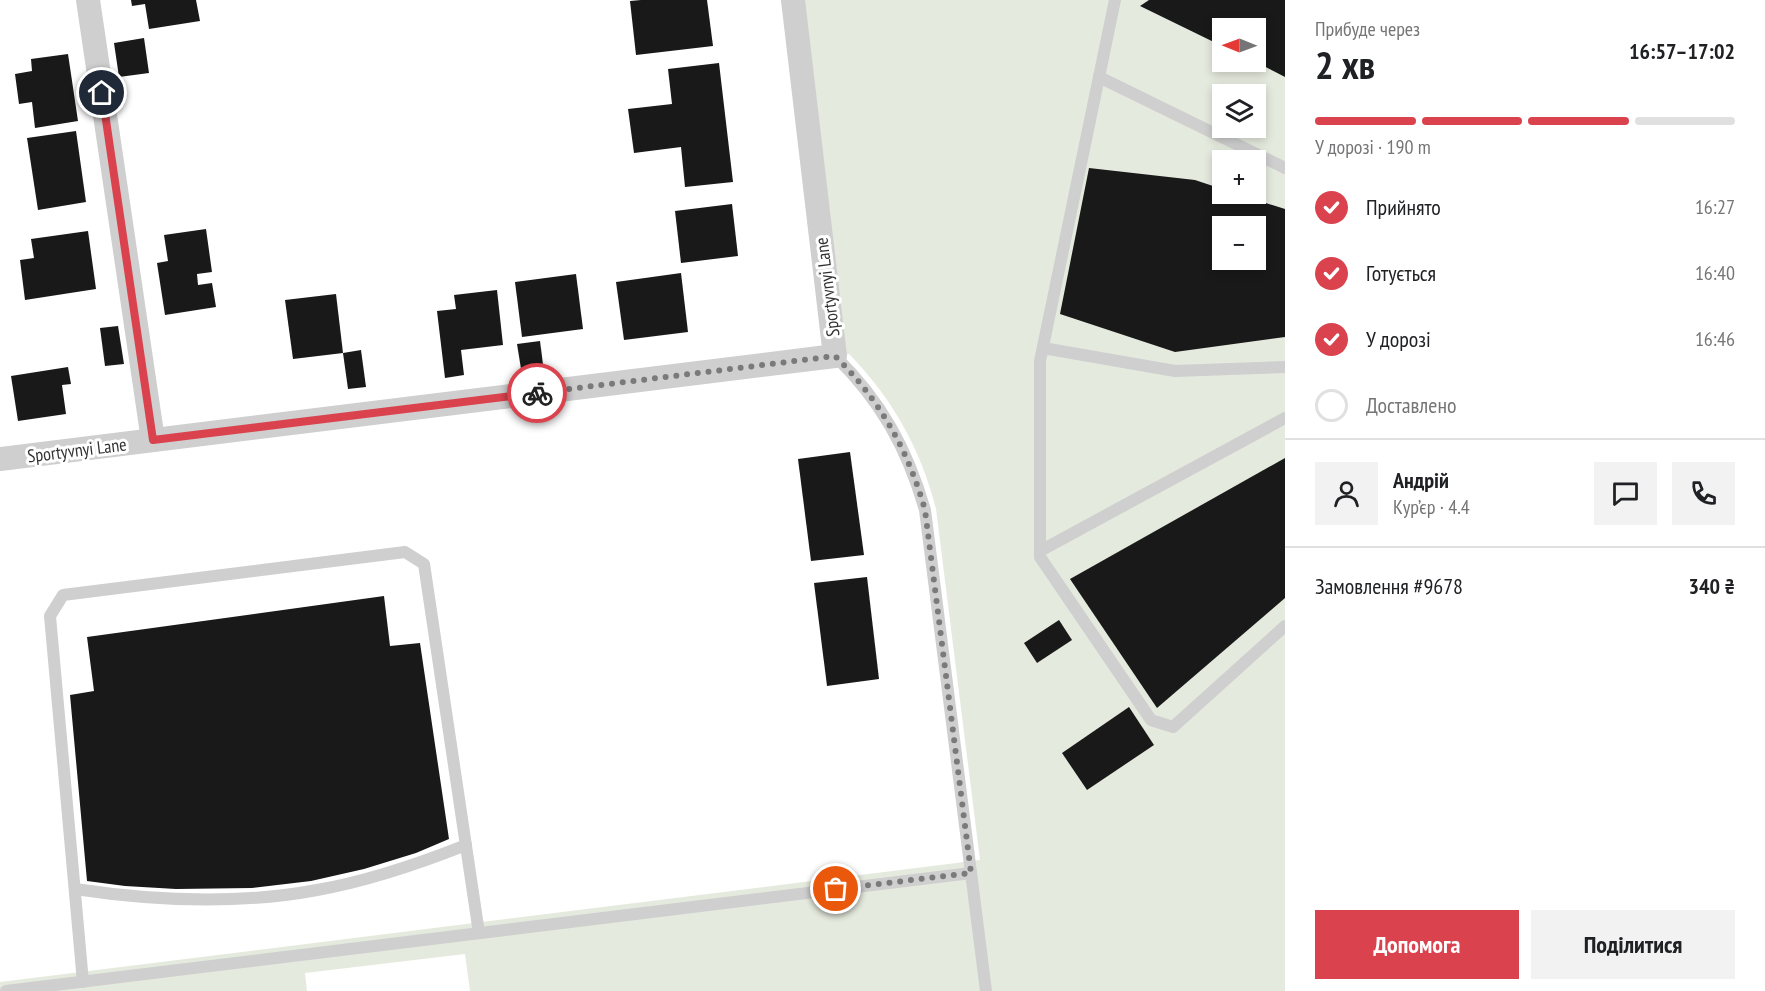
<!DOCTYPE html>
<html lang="uk">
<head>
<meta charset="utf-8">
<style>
  :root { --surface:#fff; --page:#f2f2f2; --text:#202124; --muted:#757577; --line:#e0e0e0; --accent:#da434e }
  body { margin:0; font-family:"PT Sans Narrow",sans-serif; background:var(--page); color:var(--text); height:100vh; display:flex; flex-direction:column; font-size:22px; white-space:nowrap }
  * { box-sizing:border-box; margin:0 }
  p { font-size:20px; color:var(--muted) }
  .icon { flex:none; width:33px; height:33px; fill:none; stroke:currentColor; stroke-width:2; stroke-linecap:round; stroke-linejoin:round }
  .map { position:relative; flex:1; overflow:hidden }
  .side { display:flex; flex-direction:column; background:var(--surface); width:480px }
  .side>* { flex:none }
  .needle { width:39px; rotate:271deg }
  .fabs { position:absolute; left:1212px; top:18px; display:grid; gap:12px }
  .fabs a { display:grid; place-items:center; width:54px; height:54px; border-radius:0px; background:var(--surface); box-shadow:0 3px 9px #0003; font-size:30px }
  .pin { position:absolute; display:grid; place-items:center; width:51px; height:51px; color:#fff; margin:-26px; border:3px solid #fff; border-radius:50%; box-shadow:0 2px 6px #0007 }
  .courier { position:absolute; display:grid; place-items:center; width:60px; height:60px; margin:-30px; border:4px solid #da434e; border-radius:50%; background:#fff; color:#222; box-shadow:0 2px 8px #0007 }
  .head em { font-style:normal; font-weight:700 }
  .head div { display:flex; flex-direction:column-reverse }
  .head { display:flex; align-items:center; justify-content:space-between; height:102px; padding:0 30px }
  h1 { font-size:39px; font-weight:700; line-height:45px }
  .bar { display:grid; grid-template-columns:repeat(4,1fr); gap:9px 6px; align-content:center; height:72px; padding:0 30px }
  .bar i { height:8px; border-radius:4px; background:var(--line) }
  .bar .selected { background:var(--accent) }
  .bar p { grid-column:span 4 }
  .line { display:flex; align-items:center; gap:15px; padding:0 30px; border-top:2px solid var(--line) }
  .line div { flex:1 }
  .round { display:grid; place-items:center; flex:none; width:63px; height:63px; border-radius:0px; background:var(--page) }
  ol { padding:0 30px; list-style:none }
  li { display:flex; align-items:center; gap:18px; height:66px }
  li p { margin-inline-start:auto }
  li .icon { padding:6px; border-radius:50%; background:var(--accent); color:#fff; stroke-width:4 }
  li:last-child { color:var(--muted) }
  li i { width:33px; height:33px; border:3px solid var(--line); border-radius:50% }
  .button { display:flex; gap:12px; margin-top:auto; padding:12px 30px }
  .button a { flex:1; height:69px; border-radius:0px; background:var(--accent); color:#fff; font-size:24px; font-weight:700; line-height:69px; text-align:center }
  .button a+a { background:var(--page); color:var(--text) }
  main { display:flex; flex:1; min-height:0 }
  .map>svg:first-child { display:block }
  .green { fill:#e5eade; fill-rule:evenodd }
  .building { fill:#191919; fill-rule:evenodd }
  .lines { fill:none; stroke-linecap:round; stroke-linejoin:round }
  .lane { stroke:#cfcfcf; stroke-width:12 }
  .street { stroke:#cfcfcf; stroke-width:24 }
  .done { stroke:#7a7a7a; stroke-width:6; stroke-dasharray:0 10.8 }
  .route { stroke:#da434e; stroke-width:8 }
  .labels { text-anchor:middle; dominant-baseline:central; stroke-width:6; stroke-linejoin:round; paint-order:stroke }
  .street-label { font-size:18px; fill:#323232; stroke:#fff }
</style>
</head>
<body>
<main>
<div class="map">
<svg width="1285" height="991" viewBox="0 0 1285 991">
  <rect width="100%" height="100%" fill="#fff"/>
  <path class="green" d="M793 0H1285V991H470L465 954 305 973 307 991H0V982L980 860 936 509C921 449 892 398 849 354L835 356ZM1222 28H1256V62H1222ZM1222 94H1256V128H1222ZM1222 160H1256V194H1222ZM1222 226H1256V260H1222Z"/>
  <g class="building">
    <polygon points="131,0 196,0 200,21 149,29 145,4 132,6"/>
    <polygon points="641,0 707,0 713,46 636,55 630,1"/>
    <polygon points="1149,0 1285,0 1285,77 1256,62 1256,28 1222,28 1222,46 1140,6"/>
    <polygon points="144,38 149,73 119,77 114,43"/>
    <polygon points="68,54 78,121 35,128 32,102 19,104 15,74 32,71 31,59"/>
    <polygon points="719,63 733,182 685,187 681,147 634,153 628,109 672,104 668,69"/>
    <polygon points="76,131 86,202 38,210 27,138"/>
    <path d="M1089 168 1195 180 1222 189V194H1237L1285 209V337L1175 352 1060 314ZM1222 226H1256V260H1222Z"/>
    <polygon points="732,204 738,256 681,263 675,211"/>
    <polygon points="206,229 212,272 197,274 198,285 212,283 216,307 165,315 157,263 168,261 164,235"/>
    <polygon points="88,231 96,289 25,300 20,260 34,258 31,239"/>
    <polygon points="681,273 688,332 624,340 616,282"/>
    <polygon points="576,274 583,329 522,337 515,282"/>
    <polygon points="497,290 503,345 461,350 464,375 445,378 437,311 456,309 454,295"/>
    <polygon points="336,294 343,353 293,359 285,300"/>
    <polygon points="118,326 124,364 105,366 100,328"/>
    <polygon points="540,341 544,372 522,375 517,344"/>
    <polygon points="361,350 366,387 348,389 343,353"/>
    <polygon points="68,367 71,384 62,385 66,414 18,421 11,376"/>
    <polygon points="850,452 864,555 811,561 798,459"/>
    <polygon points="1285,458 1285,598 1157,708 1070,579"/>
    <polygon points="867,577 879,679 827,686 814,583"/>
    <polygon points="384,596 390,646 420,643 449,839 416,853 364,869 311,881 252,888 176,889 125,886 87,881 70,695 94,691 87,637"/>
    <polygon points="1059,620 1072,640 1037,663 1024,643"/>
    <polygon points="1129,707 1154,745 1087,790 1062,753"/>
  </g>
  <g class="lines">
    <g class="lane">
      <polyline points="1115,0 1040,361 1040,557 1151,720 1173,727 1285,626"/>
      <polyline points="1099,77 1285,168"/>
      <polyline points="1043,348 1175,371 1285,367"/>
      <path d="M835 356C881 401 907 448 925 510L986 991"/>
      <polyline points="1040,551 1285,418"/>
      <path d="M75 889C155 901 237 905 317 890 369 881 418 864 466 845"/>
      <polyline points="83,982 50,616 63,595 405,552 424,564 479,933"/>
      <polyline points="6,991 971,873"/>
    </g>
    <g class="street">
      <polyline points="88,0 153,440"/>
      <polyline points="0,459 835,356 793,0"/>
    </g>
  </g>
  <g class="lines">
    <path class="done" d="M537 393 835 356C880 400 908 450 925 510L971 873 836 889"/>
    <polyline class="route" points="102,93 153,440 537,393"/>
  </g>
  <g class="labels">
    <g class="street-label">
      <text transform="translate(827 287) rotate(-97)">Sportyvnyi Lane</text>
      <text transform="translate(77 450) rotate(-7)">Sportyvnyi Lane</text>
    </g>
  </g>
</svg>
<div class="fabs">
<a><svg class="needle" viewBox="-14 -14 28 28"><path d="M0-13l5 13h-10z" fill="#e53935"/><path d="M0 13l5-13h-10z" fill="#757577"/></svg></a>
<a><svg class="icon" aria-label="layers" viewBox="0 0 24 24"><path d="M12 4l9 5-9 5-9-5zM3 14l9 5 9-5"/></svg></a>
<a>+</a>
<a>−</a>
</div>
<div class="pin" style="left:836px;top:889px;background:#ea580c"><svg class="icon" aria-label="bag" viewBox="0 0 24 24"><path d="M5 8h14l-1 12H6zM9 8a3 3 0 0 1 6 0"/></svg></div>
<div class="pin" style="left:102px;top:93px;background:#1f2937"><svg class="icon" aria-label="home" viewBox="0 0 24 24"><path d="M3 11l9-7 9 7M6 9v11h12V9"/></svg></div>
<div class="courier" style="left:537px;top:393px"><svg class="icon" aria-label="bike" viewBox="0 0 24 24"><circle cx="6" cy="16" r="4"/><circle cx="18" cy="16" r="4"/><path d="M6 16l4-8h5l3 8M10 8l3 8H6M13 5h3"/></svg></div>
</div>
<section class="side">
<div class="head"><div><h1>2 хв</h1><p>Прибуде через</p></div><em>16:57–17:02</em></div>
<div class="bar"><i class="selected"></i><i class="selected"></i><i class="selected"></i><i></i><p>У дорозі · 190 m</p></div>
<ol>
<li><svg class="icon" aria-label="check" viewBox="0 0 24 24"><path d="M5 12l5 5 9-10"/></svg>Прийнято<p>16:27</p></li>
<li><svg class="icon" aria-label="check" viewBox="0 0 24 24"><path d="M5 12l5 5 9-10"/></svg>Готується<p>16:40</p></li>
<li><svg class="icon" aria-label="check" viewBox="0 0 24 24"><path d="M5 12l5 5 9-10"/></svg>У дорозі<p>16:46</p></li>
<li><i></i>Доставлено</li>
</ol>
<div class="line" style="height:108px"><a class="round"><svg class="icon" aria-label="person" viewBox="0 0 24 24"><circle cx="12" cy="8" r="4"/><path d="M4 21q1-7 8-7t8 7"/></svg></a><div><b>Андрій</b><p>Кур’єр · 4.4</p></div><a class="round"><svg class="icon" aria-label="chat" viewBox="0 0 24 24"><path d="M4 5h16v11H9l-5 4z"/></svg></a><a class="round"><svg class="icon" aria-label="phone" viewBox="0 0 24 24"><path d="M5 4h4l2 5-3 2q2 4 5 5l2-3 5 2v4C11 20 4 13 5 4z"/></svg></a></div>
<div class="line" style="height:78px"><div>Замовлення #9678</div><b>340 ₴</b></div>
<div class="button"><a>Допомога</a><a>Поділитися</a></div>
</section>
</main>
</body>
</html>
